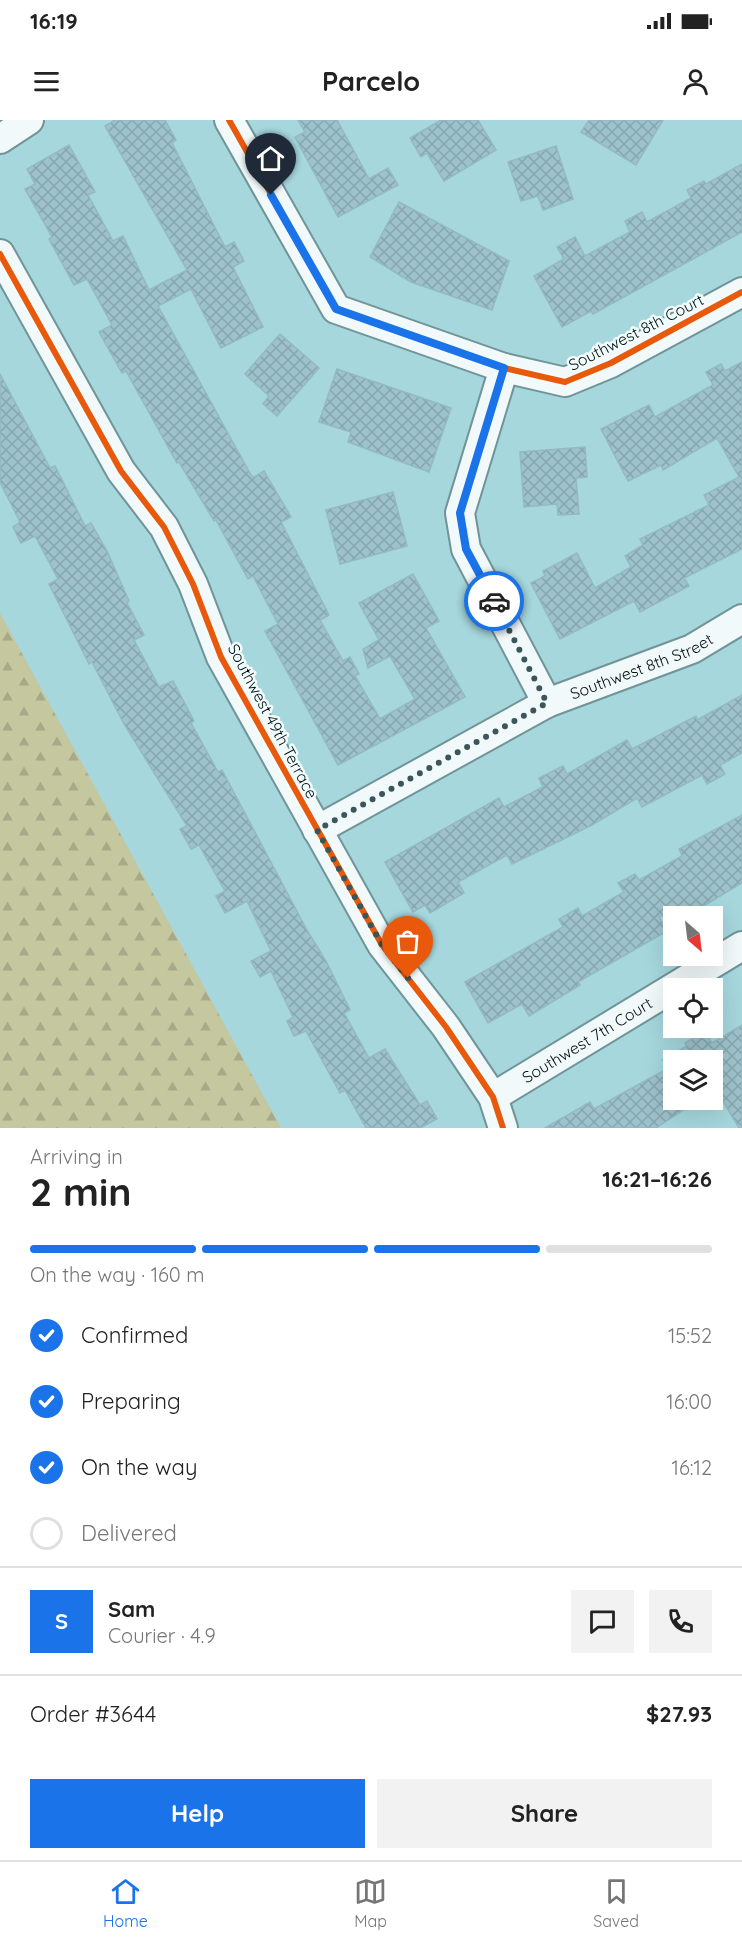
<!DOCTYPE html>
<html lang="en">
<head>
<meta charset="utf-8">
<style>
  :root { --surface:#fff; --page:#f2f2f2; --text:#222; --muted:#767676; --line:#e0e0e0; --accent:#1a73e8 }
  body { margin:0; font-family:Quicksand,sans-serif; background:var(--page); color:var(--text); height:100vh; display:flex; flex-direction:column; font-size:22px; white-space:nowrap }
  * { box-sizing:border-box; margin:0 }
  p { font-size:20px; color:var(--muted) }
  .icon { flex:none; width:33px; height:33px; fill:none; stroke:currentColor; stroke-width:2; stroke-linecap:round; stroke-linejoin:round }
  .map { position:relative; height:1008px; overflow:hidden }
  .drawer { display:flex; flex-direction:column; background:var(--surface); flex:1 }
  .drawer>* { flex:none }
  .needle { width:39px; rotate:152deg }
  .controls { position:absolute; left:663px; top:786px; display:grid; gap:12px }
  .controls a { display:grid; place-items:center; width:60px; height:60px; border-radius:0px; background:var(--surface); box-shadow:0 6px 24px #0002; font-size:30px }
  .pin { position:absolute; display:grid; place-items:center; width:51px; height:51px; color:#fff; margin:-62px -26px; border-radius:50% 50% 50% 0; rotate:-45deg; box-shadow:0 0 6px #0007 }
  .pin .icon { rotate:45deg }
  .courier { position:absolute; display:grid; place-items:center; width:60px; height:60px; margin:-30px; border:4px solid #1a73e8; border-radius:50%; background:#fff; color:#222; box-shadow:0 2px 8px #0007 }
  .head em { font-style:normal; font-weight:800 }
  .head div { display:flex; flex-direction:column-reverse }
  .head { display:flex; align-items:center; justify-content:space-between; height:102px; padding:0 30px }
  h1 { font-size:39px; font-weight:800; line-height:45px }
  .bar { display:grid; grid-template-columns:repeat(4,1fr); gap:9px 6px; align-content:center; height:72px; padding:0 30px }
  .bar i { height:8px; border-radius:4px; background:var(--line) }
  .bar .active { background:var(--accent) }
  .bar p { grid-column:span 4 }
  .line { display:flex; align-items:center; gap:15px; padding:0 30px; border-top:2px solid var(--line) }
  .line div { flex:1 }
  .round { display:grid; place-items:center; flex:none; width:63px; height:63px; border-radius:0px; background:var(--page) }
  ol { padding:0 30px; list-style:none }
  li { display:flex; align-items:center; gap:18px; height:66px }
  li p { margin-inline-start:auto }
  li .icon { padding:6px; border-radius:50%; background:var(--accent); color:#fff; stroke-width:4 }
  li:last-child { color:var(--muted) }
  li i { width:33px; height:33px; border:3px solid var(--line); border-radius:50% }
  .button { display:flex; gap:12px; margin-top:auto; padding:12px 30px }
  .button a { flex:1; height:69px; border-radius:0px; background:var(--accent); color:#fff; font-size:24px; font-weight:800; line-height:69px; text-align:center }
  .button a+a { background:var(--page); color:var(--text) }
  .status { display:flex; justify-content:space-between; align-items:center; height:42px; padding:0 30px; background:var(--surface); direction:ltr }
  .status svg { height:16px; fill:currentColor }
  header { display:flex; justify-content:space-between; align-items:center; height:78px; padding:0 30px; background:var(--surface); font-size:27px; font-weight:800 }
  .tab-bar { display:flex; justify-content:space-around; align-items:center; height:84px; border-top:2px solid var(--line); background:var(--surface); font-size:16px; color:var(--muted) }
  .tab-bar a { display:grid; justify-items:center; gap:3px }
  .tab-bar .active { color:var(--accent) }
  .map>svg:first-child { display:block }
  .forest { fill:url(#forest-firs) }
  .building { fill:url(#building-cross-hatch); stroke:#93b9c2; stroke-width:1.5 }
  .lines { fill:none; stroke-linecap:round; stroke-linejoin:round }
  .minor-casing { stroke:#709498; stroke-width:32 }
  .minor { stroke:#f2f9fa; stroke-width:28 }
  .cycleway-casing { stroke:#f3fcfc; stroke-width:10 }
  .cycleway { stroke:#e8590c; stroke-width:6 }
  .done { stroke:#3a565a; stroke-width:6; stroke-dasharray:0 10.8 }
  .route { stroke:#1a73e8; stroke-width:8 }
  .labels { text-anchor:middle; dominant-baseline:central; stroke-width:5; stroke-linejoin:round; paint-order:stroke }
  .street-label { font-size:16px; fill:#011113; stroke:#f3fcfc }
</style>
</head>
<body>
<div class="status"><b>16:19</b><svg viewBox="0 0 49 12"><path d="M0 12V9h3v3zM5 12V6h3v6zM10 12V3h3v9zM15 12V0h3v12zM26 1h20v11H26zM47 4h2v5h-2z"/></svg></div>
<header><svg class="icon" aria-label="menu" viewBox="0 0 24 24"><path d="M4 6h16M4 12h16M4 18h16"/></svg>Parcelo<svg class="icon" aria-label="person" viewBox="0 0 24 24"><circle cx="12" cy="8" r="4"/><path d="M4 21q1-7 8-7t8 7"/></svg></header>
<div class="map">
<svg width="742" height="1008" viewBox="0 0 742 1008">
  <defs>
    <pattern id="forest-firs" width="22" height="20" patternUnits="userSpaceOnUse" patternTransform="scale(1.5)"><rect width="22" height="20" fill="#c5c79f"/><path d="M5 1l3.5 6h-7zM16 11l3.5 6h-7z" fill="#a7aa88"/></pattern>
    <pattern id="building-cross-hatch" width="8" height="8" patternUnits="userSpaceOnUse" patternTransform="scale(1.5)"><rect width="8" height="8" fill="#9ec2cb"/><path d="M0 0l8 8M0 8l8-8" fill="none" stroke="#86a6ad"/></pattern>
  </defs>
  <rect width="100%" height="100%" fill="#a5d7dd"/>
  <polygon class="forest" points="0,493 281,1008 0,1008"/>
  <g class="building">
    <polygon points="115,0 165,0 176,20 172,23 225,127 234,122 244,141 233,147 263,207 221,228 191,169 158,186 251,355 254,357 264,351 291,397 281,402 329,495 320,500 343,541 350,537 359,554 355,556 380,599 415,579 390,536 368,548 363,529 379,520 359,483 413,454 439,501 426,508 465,577 338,645 265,511 278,504 253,456 248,459 216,400 214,401 179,342 177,343 126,251 122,253 99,212 112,205 87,159 74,165 49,119 52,117 25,69 35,64 27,49 69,25 95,72 88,75 113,121 123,116 149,170 187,150 105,6"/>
    <polygon points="298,0 337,0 369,59 388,48 398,65 338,97 295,17 305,12"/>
    <polygon points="441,0 478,0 496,30 444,61 427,33 421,37 410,18"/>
    <polygon points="589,0 663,0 636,45 581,12"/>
    <polygon points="556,26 573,79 543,90 538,76 521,81 508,42"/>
    <polygon points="742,44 742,112 593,194 591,191 562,207 534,156 564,139 557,127 575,117 585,136 630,112 625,101 642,92 647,102 691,78 687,70 704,61 706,64"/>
    <polygon points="399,82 509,141 492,190 411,162 370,137"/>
    <polygon points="280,214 319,248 277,296 263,284 269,276 245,254"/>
    <polygon points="742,242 742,429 684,458 689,466 640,492 634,481 560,519 531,463 545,456 543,451 577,433 595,468 631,447 625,436 643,425 640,419 709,385 704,375 739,357 717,318 663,350 661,345 628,361 601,309 649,285 655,297 713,265 706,252 721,244 725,251"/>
    <polygon points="337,249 451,288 429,352 348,322 351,312 319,302"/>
    <polygon points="0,254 50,348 55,346 85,406 91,403 107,431 129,481 127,483 144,515 134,520 159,567 173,561 194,601 191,603 218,652 222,650 308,812 326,841 350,890 344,893 369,938 385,929 420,985 427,981 437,999 420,1008 366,1008 345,970 340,973 306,911 294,916 287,901 293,897 271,851 260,857 251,841 271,831 247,781 225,793 216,776 225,771 199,725 191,729 180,709 187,706 124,604 92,542 89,544 49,464 58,459 35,416 21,423 13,407 20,402 0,362"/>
    <polygon points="585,327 587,357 576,358 579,394 558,395 557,384 524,387 520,332"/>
    <polygon points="393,372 407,426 340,444 326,390"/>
    <polygon points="742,575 742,633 720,645 725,654 707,664 702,655 642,687 637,678 592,705 512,744 507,735 458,762 464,773 430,793 425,785 413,792 385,742 499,678 504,687 543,667 539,658 563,646 567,654 627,620 632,629 696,596 697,600"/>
    <polygon points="742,695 742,763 687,796 659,796 667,811 578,862 580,865 529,896 522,884 488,903 465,862 563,807 559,799 578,788 582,796 624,772 618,763 635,754 639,760 682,736 679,729"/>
    <polygon points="742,905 742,1008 739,1008 712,963 712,940 663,940 687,926 685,923 705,911 712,923"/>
    <polygon points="674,945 674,980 698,980 656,1008 545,1008 590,982 594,989"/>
  </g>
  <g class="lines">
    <g class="minor-casing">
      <g id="minor">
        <polyline points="229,0 336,189 504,248 565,262 611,243 742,172"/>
        <polyline points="0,19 29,0"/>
        <polyline points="0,134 121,351 164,407 193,464 221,537 382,825 446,907 493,977 503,1008"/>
        <polyline points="504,248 460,393 466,429 547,583"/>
        <path id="s1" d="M317 710 547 583 692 529 742 499"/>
        <path id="s2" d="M493 977 742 826"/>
      </g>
    </g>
    <use href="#minor" class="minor"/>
    <g class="cycleway-casing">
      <g id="cycleway">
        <polyline points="229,0 336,189 504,248 565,262 611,243 742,172"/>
        <polyline points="0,134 121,351 164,407 193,464 221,537 382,825 446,907 493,977 503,1008"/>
      </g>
    </g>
    <use href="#cycleway" class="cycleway"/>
  </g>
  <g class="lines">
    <polyline class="done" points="408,858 382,825 317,710 547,583 494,481"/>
    <polyline class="route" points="271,75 336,189 504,248 460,393 466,429 494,481"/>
  </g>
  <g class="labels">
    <g class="street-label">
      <text transform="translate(636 212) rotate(-27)">Southwest 8th Court</text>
      <text stroke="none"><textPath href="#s1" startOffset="364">Southwest 8th Street</textPath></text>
      <text transform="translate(273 601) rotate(62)">Southwest 49th Terrace</text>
      <text stroke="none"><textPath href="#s2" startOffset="110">Southwest 7th Court</textPath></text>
    </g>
  </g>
</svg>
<div class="controls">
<a><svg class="needle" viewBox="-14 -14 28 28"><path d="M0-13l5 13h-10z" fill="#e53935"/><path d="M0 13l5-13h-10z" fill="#767676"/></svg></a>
<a><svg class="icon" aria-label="locate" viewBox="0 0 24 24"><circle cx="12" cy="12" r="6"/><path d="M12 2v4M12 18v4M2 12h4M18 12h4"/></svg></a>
<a><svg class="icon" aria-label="layers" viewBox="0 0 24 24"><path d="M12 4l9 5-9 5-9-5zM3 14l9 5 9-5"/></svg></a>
</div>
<div class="pin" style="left:408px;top:858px;background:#ea580c"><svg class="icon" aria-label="bag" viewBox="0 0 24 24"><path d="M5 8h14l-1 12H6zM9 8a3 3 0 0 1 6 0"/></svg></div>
<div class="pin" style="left:271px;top:75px;background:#1f2937"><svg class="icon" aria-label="home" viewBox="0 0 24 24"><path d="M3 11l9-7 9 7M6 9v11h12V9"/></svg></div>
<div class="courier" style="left:494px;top:481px"><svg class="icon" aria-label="car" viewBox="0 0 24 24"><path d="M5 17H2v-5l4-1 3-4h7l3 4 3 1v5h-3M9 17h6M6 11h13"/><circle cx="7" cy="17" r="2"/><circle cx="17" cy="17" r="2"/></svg></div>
</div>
<section class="drawer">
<div class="head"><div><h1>2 min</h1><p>Arriving in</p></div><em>16:21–16:26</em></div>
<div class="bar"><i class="active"></i><i class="active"></i><i class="active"></i><i></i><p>On the way · 160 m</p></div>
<ol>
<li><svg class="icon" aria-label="check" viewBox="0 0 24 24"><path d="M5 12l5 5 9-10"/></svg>Confirmed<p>15:52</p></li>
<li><svg class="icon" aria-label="check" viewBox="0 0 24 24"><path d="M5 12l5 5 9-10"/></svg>Preparing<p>16:00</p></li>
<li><svg class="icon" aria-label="check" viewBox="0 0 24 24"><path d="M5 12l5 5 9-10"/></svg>On the way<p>16:12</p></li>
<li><i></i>Delivered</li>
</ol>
<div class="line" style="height:108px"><b class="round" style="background:var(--accent);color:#fff">S</b><div><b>Sam</b><p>Courier · 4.9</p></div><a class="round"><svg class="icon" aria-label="chat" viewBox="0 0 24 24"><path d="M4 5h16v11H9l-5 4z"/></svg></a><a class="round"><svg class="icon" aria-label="phone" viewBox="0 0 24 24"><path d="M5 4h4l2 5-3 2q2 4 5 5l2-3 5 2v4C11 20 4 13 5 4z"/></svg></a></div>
<div class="line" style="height:78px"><div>Order #3644</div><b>$27.93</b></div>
<div class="button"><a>Help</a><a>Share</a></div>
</section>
<nav class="tab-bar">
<a class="active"><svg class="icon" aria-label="home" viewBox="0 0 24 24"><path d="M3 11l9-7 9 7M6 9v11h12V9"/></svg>Home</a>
<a><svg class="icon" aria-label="map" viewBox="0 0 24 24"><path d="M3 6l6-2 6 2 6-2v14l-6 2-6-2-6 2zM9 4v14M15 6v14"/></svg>Map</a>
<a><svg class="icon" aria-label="saved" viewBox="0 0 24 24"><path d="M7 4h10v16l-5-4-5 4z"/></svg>Saved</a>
</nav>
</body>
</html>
